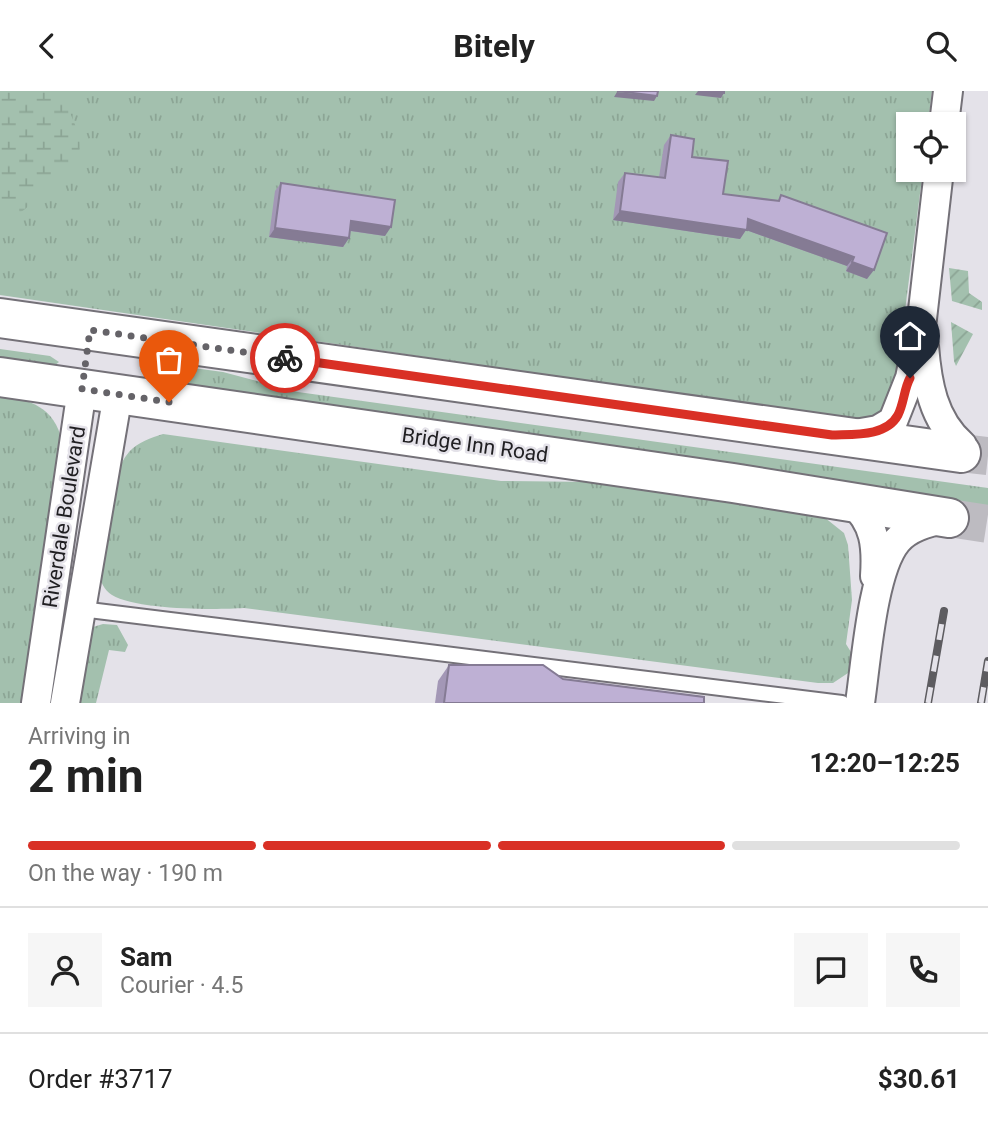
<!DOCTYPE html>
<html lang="en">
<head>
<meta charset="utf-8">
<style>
  :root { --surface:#fff; --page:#f6f6f6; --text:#222; --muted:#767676; --line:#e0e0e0; --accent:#d93025 }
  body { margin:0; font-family:Roboto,sans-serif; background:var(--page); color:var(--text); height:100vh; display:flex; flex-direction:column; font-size:26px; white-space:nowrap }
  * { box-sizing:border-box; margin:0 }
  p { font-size:23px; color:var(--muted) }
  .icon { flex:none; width:38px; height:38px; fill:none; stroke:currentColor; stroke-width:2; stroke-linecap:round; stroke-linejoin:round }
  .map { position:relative; height:612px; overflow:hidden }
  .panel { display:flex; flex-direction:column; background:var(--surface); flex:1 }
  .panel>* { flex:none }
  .tools { position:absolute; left:896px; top:21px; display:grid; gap:14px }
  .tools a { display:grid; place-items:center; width:70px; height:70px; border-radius:0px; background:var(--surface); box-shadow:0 2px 5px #0004; font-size:35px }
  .pin { position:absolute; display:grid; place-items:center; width:60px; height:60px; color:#fff; margin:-72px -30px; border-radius:50% 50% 50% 0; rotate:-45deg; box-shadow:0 0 7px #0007 }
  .pin .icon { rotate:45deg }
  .courier { position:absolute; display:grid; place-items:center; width:70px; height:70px; margin:-35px; border:5px solid #d93025; border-radius:50%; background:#fff; color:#222; box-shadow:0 2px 9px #0007 }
  .summary em { font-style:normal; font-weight:700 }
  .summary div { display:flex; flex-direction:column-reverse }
  .summary { display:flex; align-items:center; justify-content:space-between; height:119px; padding:0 28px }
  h1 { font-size:46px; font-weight:700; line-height:52px }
  .bar { display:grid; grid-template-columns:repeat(4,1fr); gap:10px 7px; align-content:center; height:84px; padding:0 28px }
  .bar i { height:9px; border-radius:5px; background:var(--line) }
  .bar .current { background:var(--accent) }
  .bar p { grid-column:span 4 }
  .line { display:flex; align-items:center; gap:18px; padding:0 28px; border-top:2px solid var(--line) }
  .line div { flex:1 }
  .round { display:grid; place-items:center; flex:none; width:74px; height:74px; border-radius:0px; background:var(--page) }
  header { display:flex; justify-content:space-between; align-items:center; height:91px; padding:0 28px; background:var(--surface); font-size:32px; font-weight:700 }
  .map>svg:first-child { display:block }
  .grass { fill:url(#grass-tufts) }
  .wetland { fill:url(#wetland-marsh) }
  .garden { fill:url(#garden-furrows) }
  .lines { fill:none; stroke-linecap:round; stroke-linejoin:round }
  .primary-tunnel { stroke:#bdbbc1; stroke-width:38; stroke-dasharray:38 19; stroke-linecap:butt }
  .lane-casing { stroke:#747178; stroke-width:18 }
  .street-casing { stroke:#747178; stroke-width:32 }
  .primary-casing { stroke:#747178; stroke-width:42 }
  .lane { stroke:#fff; stroke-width:14 }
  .street { stroke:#fff; stroke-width:28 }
  .primary { stroke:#fff; stroke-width:38 }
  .rail-casing { stroke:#5d5c60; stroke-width:8 }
  .rail { stroke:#e4e2e9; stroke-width:5; stroke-dasharray:16; stroke-linecap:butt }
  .wall { fill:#a397b6 }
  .shaded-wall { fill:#857b94 }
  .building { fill:#beb0d4; stroke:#857b94; stroke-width:2 }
  .done { stroke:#656368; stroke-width:7; stroke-dasharray:0 12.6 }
  .route { stroke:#d93025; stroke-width:9 }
  .labels { text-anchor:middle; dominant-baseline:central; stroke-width:5; stroke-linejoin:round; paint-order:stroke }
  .street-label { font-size:21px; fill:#201f22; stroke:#e4e2e9 }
</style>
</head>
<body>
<header><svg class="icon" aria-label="back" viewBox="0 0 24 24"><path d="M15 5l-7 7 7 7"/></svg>Bitely<svg class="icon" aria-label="search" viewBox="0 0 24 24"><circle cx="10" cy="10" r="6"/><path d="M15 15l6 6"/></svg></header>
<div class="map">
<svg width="988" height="612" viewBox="0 0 988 612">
  <defs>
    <pattern id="grass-tufts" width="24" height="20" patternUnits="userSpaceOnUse" patternTransform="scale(1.75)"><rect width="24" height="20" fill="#a3c0ae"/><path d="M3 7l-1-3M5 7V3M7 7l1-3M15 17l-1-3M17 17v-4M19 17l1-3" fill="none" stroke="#8ca595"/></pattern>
    <pattern id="wetland-marsh" width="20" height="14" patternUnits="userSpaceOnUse" patternTransform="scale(1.75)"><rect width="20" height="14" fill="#a3c0ae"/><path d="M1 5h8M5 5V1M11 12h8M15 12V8" fill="none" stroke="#8ca595"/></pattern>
    <pattern id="garden-furrows" width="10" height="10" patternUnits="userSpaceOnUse" patternTransform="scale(1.75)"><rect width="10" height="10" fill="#a3c0ae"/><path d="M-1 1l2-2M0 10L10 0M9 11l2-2" fill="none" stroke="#8ca595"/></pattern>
  </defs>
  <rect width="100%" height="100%" fill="#e4e2e9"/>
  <g class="grass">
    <polygon points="0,0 932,0 928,33 908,33 908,79 923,79 893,313 870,331 0,204"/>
    <polygon points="0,258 50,265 59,271 54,275 0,267"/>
    <polygon points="149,271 223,281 298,301 988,397 988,415 811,384 146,288 140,278"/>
    <path d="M0 304C31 309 54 316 62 350L30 612H0Z"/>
    <path d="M163 343 501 390 593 391 824 426 844 442 848 454 852 509 846 553 854 566 851 580 833 592H818L244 517C215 519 136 519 112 504 104 499 101 491 98 482 104 448 107 386 129 361 138 351 151 347 163 343Z"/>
    <polygon points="103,533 117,534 128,554 125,561 109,559 96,612 72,612 88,544 93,536"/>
  </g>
  <path class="wetland" d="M0 0H63C67 27 97 55 66 83 58 89 48 90 41 96 32 105 33 114 21 121L0 119Z"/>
  <g class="garden">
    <polygon points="949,177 968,180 969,202 982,211 982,219 952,210"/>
    <polygon points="951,231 973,243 956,275 954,270"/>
  </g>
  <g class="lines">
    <g class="primary-tunnel">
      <polyline points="961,362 988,365"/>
      <polyline points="949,427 988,433"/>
    </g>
    <g class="lane-casing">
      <polyline id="lane" points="81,518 842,612"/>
    </g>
    <g class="street-casing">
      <g id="street">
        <polyline points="944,33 948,0"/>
        <path d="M924 255C927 292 933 329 962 354"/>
        <polyline points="855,343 878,339 893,330 910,287 922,228 939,79"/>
        <path d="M852 411C875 433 877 454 875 485"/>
        <polyline points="36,612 82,298"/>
        <polyline points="65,612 118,303"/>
        <path d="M860 612C866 572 872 480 897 450 909 436 927 431 945 428"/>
      </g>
    </g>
    <g class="primary-casing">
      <g id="primary">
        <polyline points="0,227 961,362"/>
        <polyline points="0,286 733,392 949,427"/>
      </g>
    </g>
    <use href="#lane" class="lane"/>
    <use href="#street" class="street"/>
    <use href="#primary" class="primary"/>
    <g class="rail-casing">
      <g id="rail">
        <polyline points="928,612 944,520"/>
        <polyline points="981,612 988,570"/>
      </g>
    </g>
    <use href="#rail" class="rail"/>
  </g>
  <g class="wall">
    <polygon points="671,44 692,66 723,103 778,109 781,104 887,142 867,188 846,180 847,175 746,139 740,148 613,129 618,91 625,82 659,86 664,54"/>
    <polygon points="281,92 385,145 350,140 349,147 343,156 269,146 275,100"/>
    <polygon points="449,574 563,588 704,612 435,612 438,590"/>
  </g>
  <g class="shaded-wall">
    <polygon points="698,0 707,0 724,2 721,7 695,4"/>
    <polygon points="617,1 657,5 654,10 614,6"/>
    <polygon points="620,120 748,128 854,166 847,175 746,139 740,148 613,129"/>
    <polygon points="351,130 391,136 385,145 345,139"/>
    <polygon points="275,137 349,147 343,156 269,146"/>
    <polygon points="852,171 874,179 867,188 846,180"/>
  </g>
  <g class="building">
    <polygon points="617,0 658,0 657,5"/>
    <polygon points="707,0 724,0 724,2"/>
    <polygon points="671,44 694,48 692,66 728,70 723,103 779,110 781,104 887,142 874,179 852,171 854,166 748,128 747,139 620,120 625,82 665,87"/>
    <polygon points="281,92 395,109 391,136 351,130 349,147 275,137"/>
    <polygon points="449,574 543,574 563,588 704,606 704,612 444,612"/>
  </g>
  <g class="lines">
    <polyline class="done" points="169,311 82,298 90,239 285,267"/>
    <path class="route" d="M285 267 832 344C853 343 886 346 898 324 904 312 904 298 910 287"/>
  </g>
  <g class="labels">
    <g class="street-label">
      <text transform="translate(475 354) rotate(8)">Bridge Inn Road</text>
      <text transform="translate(64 426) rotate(-81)">Riverdale Boulevard</text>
    </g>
  </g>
</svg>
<div class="tools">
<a><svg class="icon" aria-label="locate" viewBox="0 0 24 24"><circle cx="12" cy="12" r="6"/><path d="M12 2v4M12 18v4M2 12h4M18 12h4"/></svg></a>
</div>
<div class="pin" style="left:169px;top:311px;background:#ea580c"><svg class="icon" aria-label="bag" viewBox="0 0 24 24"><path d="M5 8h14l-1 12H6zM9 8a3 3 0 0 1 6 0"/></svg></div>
<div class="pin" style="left:910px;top:287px;background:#1f2937"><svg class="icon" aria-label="home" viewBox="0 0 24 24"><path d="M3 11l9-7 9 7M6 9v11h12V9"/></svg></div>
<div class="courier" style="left:285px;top:267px"><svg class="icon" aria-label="bike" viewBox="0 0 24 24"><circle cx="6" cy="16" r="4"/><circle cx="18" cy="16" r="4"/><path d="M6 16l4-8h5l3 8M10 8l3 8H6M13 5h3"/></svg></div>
</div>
<section class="panel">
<div class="summary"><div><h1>2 min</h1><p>Arriving in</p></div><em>12:20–12:25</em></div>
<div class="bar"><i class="current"></i><i class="current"></i><i class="current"></i><i></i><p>On the way · 190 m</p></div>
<div class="line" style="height:126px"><a class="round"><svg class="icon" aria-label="person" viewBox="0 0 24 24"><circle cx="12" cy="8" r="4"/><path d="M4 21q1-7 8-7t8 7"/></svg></a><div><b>Sam</b><p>Courier · 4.5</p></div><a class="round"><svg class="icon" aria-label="chat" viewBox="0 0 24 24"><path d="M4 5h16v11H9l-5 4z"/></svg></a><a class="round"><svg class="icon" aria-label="phone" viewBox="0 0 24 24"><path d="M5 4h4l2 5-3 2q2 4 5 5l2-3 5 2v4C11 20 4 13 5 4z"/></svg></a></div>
<div class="line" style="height:91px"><div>Order #3717</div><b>$30.61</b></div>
</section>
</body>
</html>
